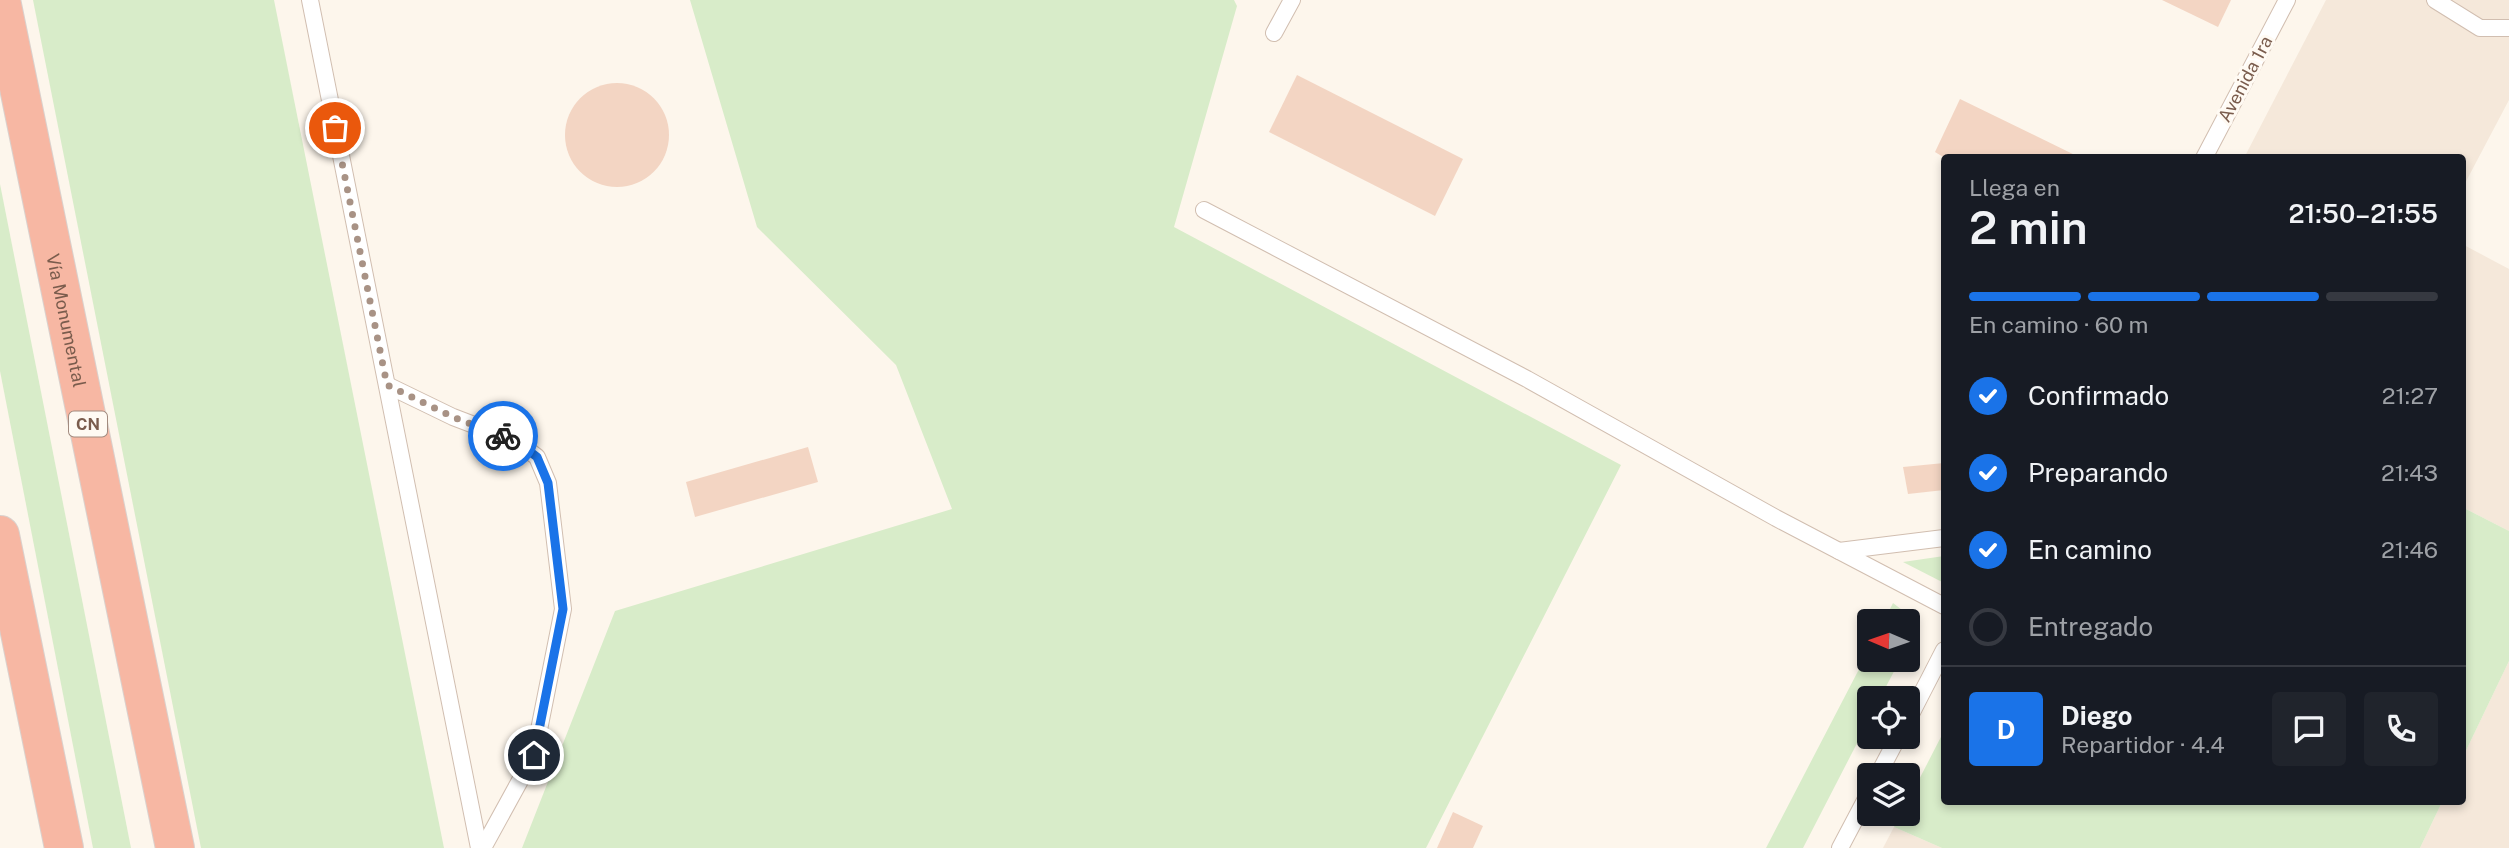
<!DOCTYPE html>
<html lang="es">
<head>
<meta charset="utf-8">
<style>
  :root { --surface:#171b24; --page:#20242c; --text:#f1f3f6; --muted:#9ea1a6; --line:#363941; --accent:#1a73e8 }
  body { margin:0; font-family:"Public Sans",sans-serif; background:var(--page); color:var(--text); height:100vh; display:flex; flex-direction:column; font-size:26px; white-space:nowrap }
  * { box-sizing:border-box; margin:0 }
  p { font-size:23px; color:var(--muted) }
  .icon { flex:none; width:38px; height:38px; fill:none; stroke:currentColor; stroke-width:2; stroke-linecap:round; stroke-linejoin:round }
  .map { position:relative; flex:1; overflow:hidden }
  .sheet { position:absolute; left:1941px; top:154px; width:525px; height:651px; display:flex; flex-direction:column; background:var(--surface); border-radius:7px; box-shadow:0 4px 10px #0003 }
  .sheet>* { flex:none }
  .needle { width:46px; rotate:272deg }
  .tools { position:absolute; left:1857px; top:609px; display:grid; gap:14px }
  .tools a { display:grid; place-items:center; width:63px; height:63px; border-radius:7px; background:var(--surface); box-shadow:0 4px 10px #0003; font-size:35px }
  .pin { position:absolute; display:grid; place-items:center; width:60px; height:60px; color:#fff; margin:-30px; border:4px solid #fff; border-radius:50%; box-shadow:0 2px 7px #0007 }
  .courier { position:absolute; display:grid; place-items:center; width:70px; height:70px; margin:-35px; border:5px solid #1a73e8; border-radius:50%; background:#fff; color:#222; box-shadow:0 2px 9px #0007 }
  .overview em { font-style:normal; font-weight:600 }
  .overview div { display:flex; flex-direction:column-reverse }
  .overview { display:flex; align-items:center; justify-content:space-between; height:119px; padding:0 28px }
  h1 { font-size:46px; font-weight:600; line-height:52px }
  .bar { display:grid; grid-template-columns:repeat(4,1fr); gap:10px 7px; align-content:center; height:84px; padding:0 28px }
  .bar i { height:9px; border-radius:5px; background:var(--line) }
  .bar .active { background:var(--accent) }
  .bar p { grid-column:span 4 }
  .line { display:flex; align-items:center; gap:18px; padding:0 28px; border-top:2px solid var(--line) }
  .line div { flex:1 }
  .round { display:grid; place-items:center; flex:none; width:74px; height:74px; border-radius:7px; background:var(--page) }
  ol { padding:0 28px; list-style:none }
  li { display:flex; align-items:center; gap:21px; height:77px }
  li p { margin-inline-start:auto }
  li .icon { padding:7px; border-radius:50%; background:var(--accent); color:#fff; stroke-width:4 }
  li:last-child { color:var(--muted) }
  li i { width:38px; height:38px; border:4px solid var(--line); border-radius:50% }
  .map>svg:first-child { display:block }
  .residential { fill:#f5e8da }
  .green { fill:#d8ecc9 }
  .building { fill:#f3d5c3 }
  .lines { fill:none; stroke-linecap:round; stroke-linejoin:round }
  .lane-casing { stroke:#d1beb0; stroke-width:18 }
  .highway-casing { stroke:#dad1cd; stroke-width:40 }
  .lane { stroke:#fff; stroke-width:16 }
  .highway { stroke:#f7b7a3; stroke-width:38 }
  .done { stroke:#a89285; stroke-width:7; stroke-dasharray:0 12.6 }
  .route { stroke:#1a73e8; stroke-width:9 }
  .labels { text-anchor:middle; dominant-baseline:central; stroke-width:6; stroke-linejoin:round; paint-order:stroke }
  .shield { fill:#fffaf3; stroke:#a28b7f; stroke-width:2 }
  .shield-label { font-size:16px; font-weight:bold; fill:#7a5c4d }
  .street-label { font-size:18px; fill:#7a5c4d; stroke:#fffaf3 }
</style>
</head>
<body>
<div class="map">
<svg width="2509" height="848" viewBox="0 0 2509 848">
  <rect width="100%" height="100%" fill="#fdf6ec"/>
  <g class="residential">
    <polygon points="2326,0 2509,0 2509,100 2462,189 2462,158 2244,158"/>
    <polygon points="2462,244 2509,269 2509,531 2462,507"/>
    <polygon points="2509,661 2509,848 2420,848 2442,802 2462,802 2462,759"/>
    <polygon points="1894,827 1942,848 1883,848"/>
  </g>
  <g class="green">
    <polygon points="33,0 274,0 444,848 201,848"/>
    <polygon points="690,0 1234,0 1237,6 1174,227 1621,465 1426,848 522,848 615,611 952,509 896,365 757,227"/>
    <polygon points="0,184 131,848 93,848 0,371"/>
    <polygon points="2462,507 2509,531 2509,661 2462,759"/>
    <polygon points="1944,556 1944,583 1903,562"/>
    <polygon points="1893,603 1919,623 1908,646 1908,621 1884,621"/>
    <polygon points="1869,650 1869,660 1900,660 1880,698 1869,698 1869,720 1803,848 1766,848"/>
    <polygon points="1944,731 1944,802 2442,802 2420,848 1942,848 1894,827 1901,814 1908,814 1908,801"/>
  </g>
  <g class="building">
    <polygon points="2162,0 2231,0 2218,27"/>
    <polygon points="1297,75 1463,159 1435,216 1269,132"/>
    <circle cx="617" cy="135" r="52"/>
    <polygon points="1960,99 2081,158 1945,158 1935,152"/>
    <polygon points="808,447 818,482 695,517 686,482"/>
    <polygon points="1944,463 1944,490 1908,494 1903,467"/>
    <polygon points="1453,812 1483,826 1473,848 1437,848"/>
  </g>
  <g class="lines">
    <g class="lane-casing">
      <g id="lane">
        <polyline points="310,0 479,848"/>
        <polyline points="2435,0 2480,28 2509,28"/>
        <polyline points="1274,33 1292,0"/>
        <polyline points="2204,158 2287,0"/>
        <polyline points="1204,210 1527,379 1776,518 1944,606"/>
        <polyline points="387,385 453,417 516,441 537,457 548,483 563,609 534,755 483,848"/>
        <polyline points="1839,551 1944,538"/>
        <polyline points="1908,720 1944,650"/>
        <polyline points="1878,775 1898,737"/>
        <polyline points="1840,848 1869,793"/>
      </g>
    </g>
    <g class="highway-casing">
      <g id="highway">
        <path id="s1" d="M1 0 175 848"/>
        <polyline points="0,535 64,848"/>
      </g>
    </g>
    <use href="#lane" class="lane"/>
    <use href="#highway" class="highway"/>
  </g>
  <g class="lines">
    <polyline class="done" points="335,128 387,385 453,417 503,436"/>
    <polyline class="route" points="503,436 516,441 537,457 548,483 563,609 534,755"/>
  </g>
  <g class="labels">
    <rect class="shield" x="69" y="411.5" width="38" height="25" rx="5"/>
    <g class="shield-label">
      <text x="88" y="424">CN</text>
    </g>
    <g class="street-label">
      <text transform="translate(2245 79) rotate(-62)">Avenida 1ra</text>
      <text stroke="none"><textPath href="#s1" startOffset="327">Vía Monumental</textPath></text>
    </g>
  </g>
</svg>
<div class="tools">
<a><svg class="needle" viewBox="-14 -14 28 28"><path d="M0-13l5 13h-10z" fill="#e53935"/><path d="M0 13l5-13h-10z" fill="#9ea1a6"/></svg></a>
<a><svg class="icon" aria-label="locate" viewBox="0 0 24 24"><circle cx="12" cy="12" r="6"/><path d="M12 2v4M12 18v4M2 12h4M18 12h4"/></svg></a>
<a><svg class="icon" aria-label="layers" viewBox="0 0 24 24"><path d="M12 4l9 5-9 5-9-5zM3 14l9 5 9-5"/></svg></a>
</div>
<div class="pin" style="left:335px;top:128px;background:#ea580c"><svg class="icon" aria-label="bag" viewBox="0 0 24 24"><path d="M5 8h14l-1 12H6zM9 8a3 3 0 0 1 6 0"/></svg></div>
<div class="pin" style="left:534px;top:755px;background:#1f2937"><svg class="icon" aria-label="home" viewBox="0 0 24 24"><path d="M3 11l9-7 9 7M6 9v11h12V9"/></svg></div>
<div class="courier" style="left:503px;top:436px"><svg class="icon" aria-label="bike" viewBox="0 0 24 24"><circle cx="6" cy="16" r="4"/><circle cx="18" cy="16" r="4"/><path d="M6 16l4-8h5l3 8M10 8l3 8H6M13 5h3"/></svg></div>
<section class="sheet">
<div class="overview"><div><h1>2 min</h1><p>Llega en</p></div><em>21:50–21:55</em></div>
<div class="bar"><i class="active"></i><i class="active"></i><i class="active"></i><i></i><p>En camino · 60 m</p></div>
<ol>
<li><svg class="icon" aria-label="check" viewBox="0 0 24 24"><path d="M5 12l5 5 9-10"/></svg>Confirmado<p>21:27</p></li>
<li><svg class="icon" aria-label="check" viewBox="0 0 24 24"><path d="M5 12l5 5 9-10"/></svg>Preparando<p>21:43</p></li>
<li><svg class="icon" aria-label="check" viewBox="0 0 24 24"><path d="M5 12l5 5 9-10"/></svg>En camino<p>21:46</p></li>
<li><i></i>Entregado</li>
</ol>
<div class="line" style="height:126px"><b class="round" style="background:var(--accent);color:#fff">D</b><div><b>Diego</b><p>Repartidor · 4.4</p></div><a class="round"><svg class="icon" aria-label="chat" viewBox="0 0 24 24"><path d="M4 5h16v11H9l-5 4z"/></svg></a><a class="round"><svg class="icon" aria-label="phone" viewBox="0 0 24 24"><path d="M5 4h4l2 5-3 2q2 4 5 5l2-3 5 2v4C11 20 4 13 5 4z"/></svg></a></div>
</section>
</div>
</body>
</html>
